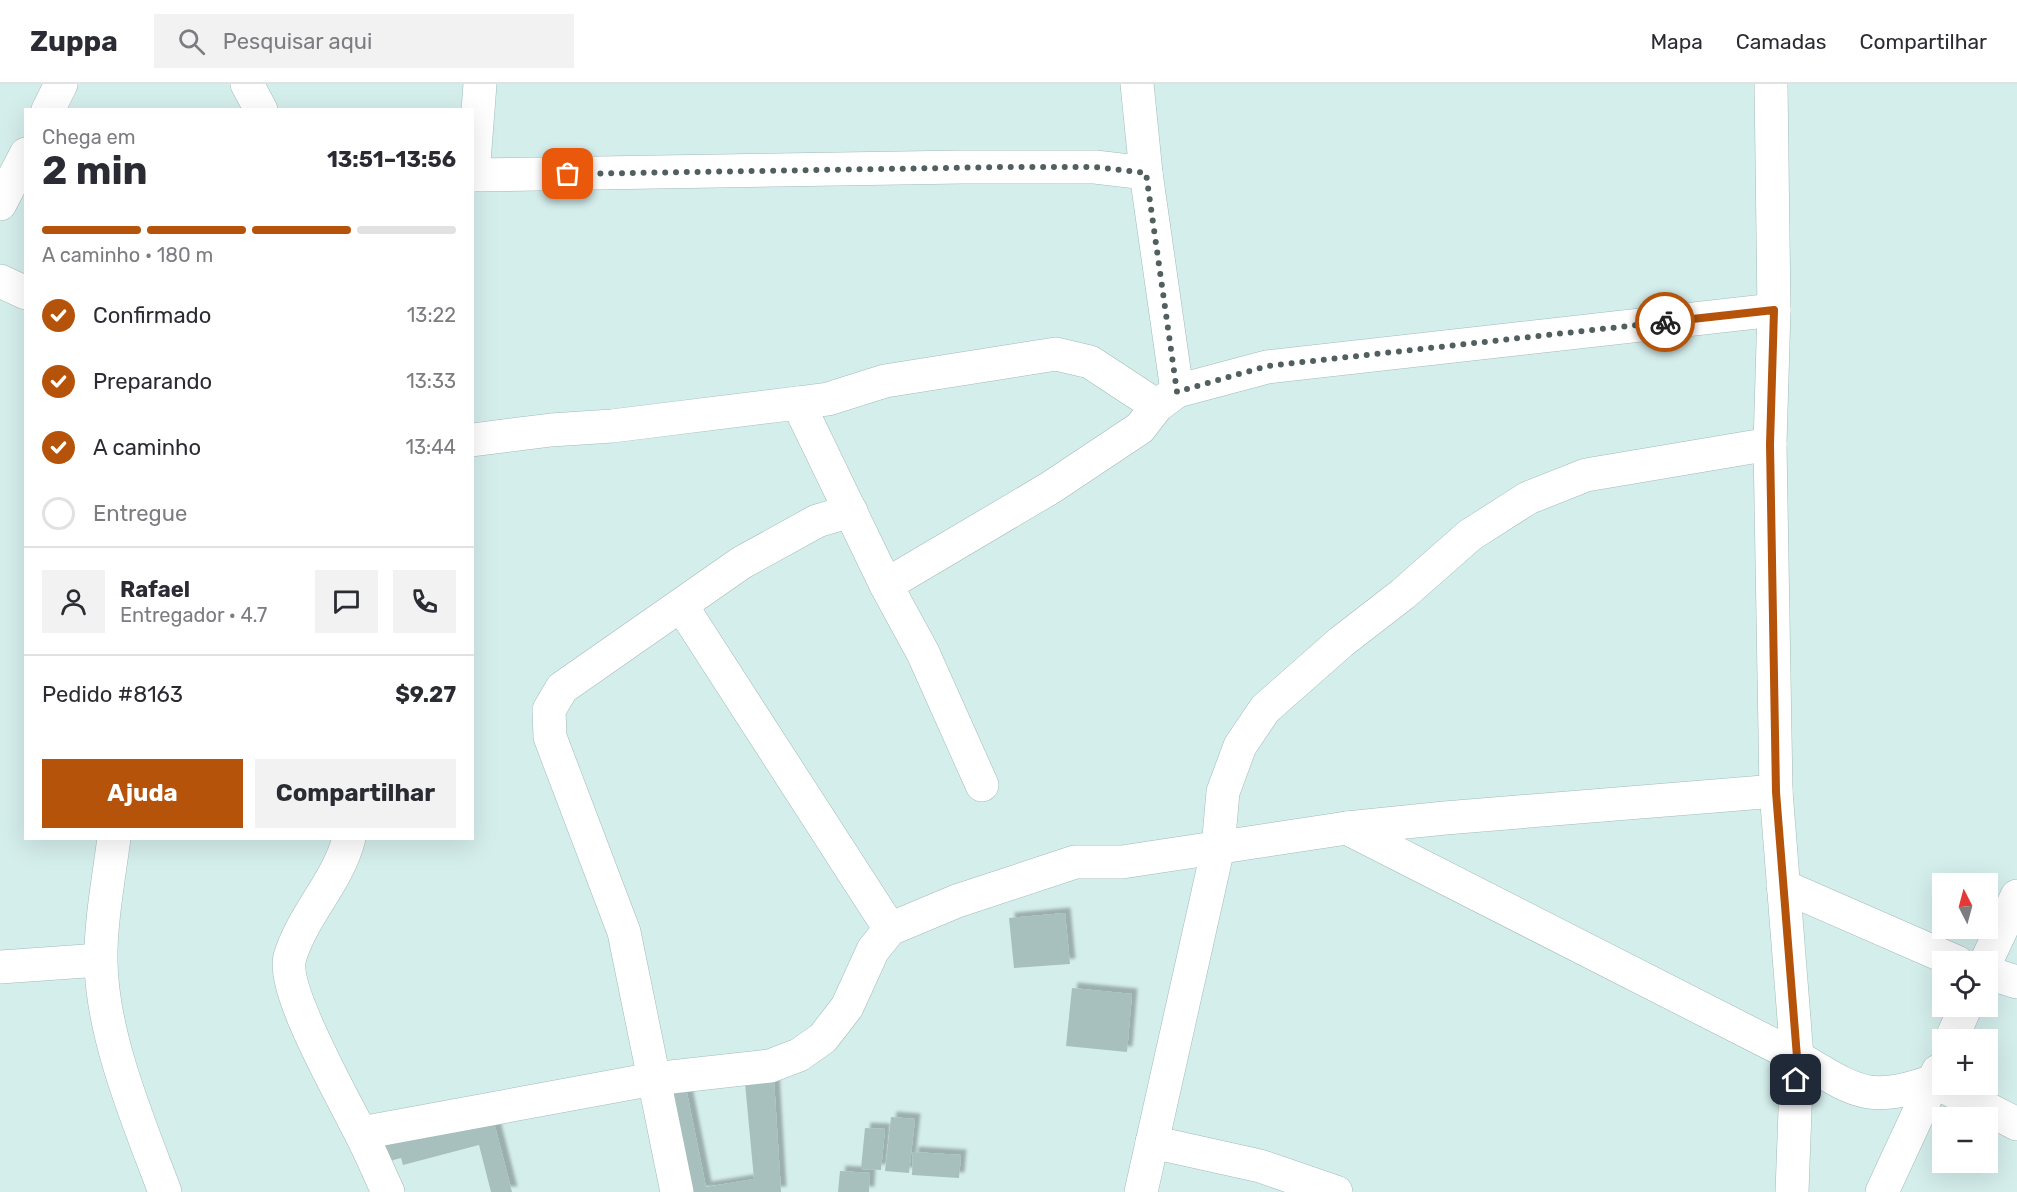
<!DOCTYPE html>
<html lang="pt">
<head>
<meta charset="utf-8">
<style>
  :root { --surface:#fff; --page:#f2f2f3; --text:#2b2b33; --muted:#7c7c81; --line:#e1e1e2; --accent:#b45309 }
  body { margin:0; font-family:Rubik,sans-serif; background:var(--page); color:var(--text); height:100vh; display:flex; flex-direction:column; font-size:22px; white-space:nowrap }
  * { box-sizing:border-box; margin:0 }
  p { font-size:20px; color:var(--muted) }
  .icon { flex:none; width:33px; height:33px; fill:none; stroke:currentColor; stroke-width:2; stroke-linecap:round; stroke-linejoin:round }
  .map { position:relative; flex:1; overflow:hidden }
  .details { position:absolute; left:24px; top:24px; width:450px; height:732px; display:flex; flex-direction:column; background:var(--surface); border-radius:0px; box-shadow:0 6px 24px #0002 }
  .details>* { flex:none }
  .needle { width:39px; rotate:354deg }
  .fabs { position:absolute; left:1932px; top:789px; display:grid; gap:12px }
  .fabs a { display:grid; place-items:center; width:66px; height:66px; border-radius:0px; background:var(--surface); box-shadow:0 6px 24px #0002; font-size:30px }
  .pin { position:absolute; display:grid; place-items:center; width:51px; height:51px; color:#fff; margin:-26px; border-radius:12px; box-shadow:0 3px 9px #0006 }
  .courier { position:absolute; display:grid; place-items:center; width:60px; height:60px; margin:-30px; border:4px solid #b45309; border-radius:50%; background:#fff; color:#222; box-shadow:0 2px 8px #0007 }
  .summary em { font-style:normal; font-weight:700 }
  .summary div { display:flex; flex-direction:column-reverse }
  .summary { display:flex; align-items:center; justify-content:space-between; height:102px; padding:0 18px }
  h1 { font-size:39px; font-weight:700; line-height:45px }
  .bar { display:grid; grid-template-columns:repeat(4,1fr); gap:9px 6px; align-content:center; height:72px; padding:0 18px }
  .bar i { height:8px; border-radius:4px; background:var(--line) }
  .bar .selected { background:var(--accent) }
  .bar p { grid-column:span 4 }
  .line { display:flex; align-items:center; gap:15px; padding:0 18px; border-top:2px solid var(--line) }
  .line div { flex:1 }
  .round { display:grid; place-items:center; flex:none; width:63px; height:63px; border-radius:0px; background:var(--page) }
  ol { padding:0 18px; list-style:none }
  li { display:flex; align-items:center; gap:18px; height:66px }
  li p { margin-inline-start:auto }
  li .icon { padding:6px; border-radius:50%; background:var(--accent); color:#fff; stroke-width:4 }
  li:last-child { color:var(--muted) }
  li i { width:33px; height:33px; border:3px solid var(--line); border-radius:50% }
  .primary-button { display:flex; gap:12px; margin-top:auto; padding:12px 18px }
  .primary-button a { flex:1; height:69px; border-radius:0px; background:var(--accent); color:#fff; font-size:24px; font-weight:700; line-height:69px; text-align:center }
  .primary-button a+a { background:var(--page); color:var(--text) }
  header { display:flex; align-items:center; gap:36px; box-sizing:border-box; height:84px; padding:0 30px; background:var(--surface); border-bottom:2px solid var(--line) }
  header strong { font-size:28px }
  nav { display:flex; gap:33px; margin-inline-start:auto; font-size:21px }
  .search { width:420px; height:54px; background:var(--page); display:flex; align-items:center; gap:15px; box-sizing:border-box; padding:0 21px; border-radius:0px; color:var(--muted); font-size:22px }
  .map>svg:first-child { display:block }
  .building { fill:#a7c0be; filter:url(#shadow) }
  .lines { fill:none; stroke-linecap:round; stroke-linejoin:round }
  .minor-casing { stroke:#a2bbb9; stroke-width:34 }
  .minor { stroke:#fff; stroke-width:33 }
  .done { stroke:#51605f; stroke-width:6; stroke-dasharray:0 10.8 }
  .route { stroke:#b45309; stroke-width:8 }
</style>
</head>
<body>
<header>
<strong>Zuppa</strong>
<div class="search"><svg class="icon" aria-label="search" viewBox="0 0 24 24"><circle cx="10" cy="10" r="6"/><path d="M15 15l6 6"/></svg>Pesquisar aqui</div>
<nav><a>Mapa</a><a>Camadas</a><a>Compartilhar</a></nav>
</header>
<div class="map">
<svg width="2017" height="1108" viewBox="0 0 2017 1108">
  <defs>
    <filter id="shadow"><feDropShadow dx="5.5" dy="-5.5" stdDeviation="1.5" flood-color="#0004"/></filter>
  </defs>
  <rect width="100%" height="100%" fill="#d4eeec"/>
  <g class="building">
    <polygon points="1065,829 1070,880 1014,884 1009,834"/>
    <polygon points="1072,904 1132,910 1127,968 1066,962"/>
    <polygon points="774,996 781,1108 683,1108 661,1008 686,1004 706,1103 754,1095 745,999"/>
    <polygon points="492,1031 512,1108 491,1108 479,1061 403,1081 401,1074 382,1079 378,1061"/>
    <polygon points="891,1033 915,1035 909,1089 885,1087"/>
    <polygon points="865,1044 885,1045 881,1086 861,1085"/>
    <polygon points="913,1068 961,1071 959,1094 912,1091"/>
    <polygon points="840,1087 870,1089 869,1108 838,1108"/>
  </g>
  <g class="lines">
    <g class="minor-casing">
      <g id="minor">
        <polyline points="247,0 261,26"/>
        <polyline points="1137,0 1146,89 1177,307"/>
        <polyline points="1771,0 1774,226 1770,360 1776,707 1797,973 1792,1108"/>
        <polyline points="48,26 61,0"/>
        <polyline points="472,91 962,83 1095,83 1146,89"/>
        <polyline points="473,91 480,0"/>
        <polyline points="0,120 26,70"/>
        <polyline points="0,197 26,209"/>
        <polyline points="798,319 828,315 885,297 1056,270 1090,278 1157,322"/>
        <polyline points="472,356 551,346 612,342 798,319 886,501 923,569 982,701"/>
        <polyline points="886,501 1050,404 1140,344 1157,322 1177,307 1267,283 1774,226"/>
        <polyline points="681,521 890,845"/>
        <path d="M1347 744 1797 973C1854 1006 1867 1021 1933 997L2017 1040"/>
        <path d="M114 754C109 792 100 841 101 878 102 952 139 1039 165 1108"/>
        <path d="M349 754C338 798 303 830 290 873 280 905 345 1017 361 1050 371 1069 379 1089 388 1108"/>
        <polyline points="1783,802 1957,878"/>
        <polyline points="1986,878 2017,812"/>
        <polyline points="0,883 100,876"/>
        <polyline points="1988,889 2017,898"/>
        <polyline points="1951,956 1966,922"/>
        <polyline points="361,1049 653,995 770,982 799,971 823,954 847,923 873,866 890,845 957,817 1075,778 1122,778 1347,744 1445,734 1776,707"/>
        <polyline points="1152,1058 1260,1082 1336,1108"/>
        <polyline points="677,1108 624,848 550,653 549,626 562,604 741,479 817,437 851,427"/>
        <polyline points="1141,1108 1218,764 1223,708 1240,662 1265,625 1341,558 1403,510 1470,451 1528,414 1586,391 1770,360"/>
        <polyline points="1882,1108 1938,987"/>
      </g>
    </g>
    <use href="#minor" class="minor"/>
  </g>
  <g class="lines">
    <polyline class="done" points="568,90 1006,83 1095,83 1146,89 1177,308 1267,282 1665,238"/>
    <polyline class="route" points="1665,238 1774,226 1770,360 1776,708 1797,973 1796,996"/>
  </g>
</svg>
<div class="fabs">
<a><svg class="needle" viewBox="-14 -14 28 28"><path d="M0-13l5 13h-10z" fill="#e53935"/><path d="M0 13l5-13h-10z" fill="#7c7c81"/></svg></a>
<a><svg class="icon" aria-label="locate" viewBox="0 0 24 24"><circle cx="12" cy="12" r="6"/><path d="M12 2v4M12 18v4M2 12h4M18 12h4"/></svg></a>
<a>+</a>
<a>−</a>
</div>
<div class="pin" style="left:568px;top:90px;background:#ea580c"><svg class="icon" aria-label="bag" viewBox="0 0 24 24"><path d="M5 8h14l-1 12H6zM9 8a3 3 0 0 1 6 0"/></svg></div>
<div class="pin" style="left:1796px;top:996px;background:#1f2937"><svg class="icon" aria-label="home" viewBox="0 0 24 24"><path d="M3 11l9-7 9 7M6 9v11h12V9"/></svg></div>
<div class="courier" style="left:1665px;top:238px"><svg class="icon" aria-label="bike" viewBox="0 0 24 24"><circle cx="6" cy="16" r="4"/><circle cx="18" cy="16" r="4"/><path d="M6 16l4-8h5l3 8M10 8l3 8H6M13 5h3"/></svg></div>
<section class="details">
<div class="summary"><div><h1>2 min</h1><p>Chega em</p></div><em>13:51–13:56</em></div>
<div class="bar"><i class="selected"></i><i class="selected"></i><i class="selected"></i><i></i><p>A caminho · 180 m</p></div>
<ol>
<li><svg class="icon" aria-label="check" viewBox="0 0 24 24"><path d="M5 12l5 5 9-10"/></svg>Confirmado<p>13:22</p></li>
<li><svg class="icon" aria-label="check" viewBox="0 0 24 24"><path d="M5 12l5 5 9-10"/></svg>Preparando<p>13:33</p></li>
<li><svg class="icon" aria-label="check" viewBox="0 0 24 24"><path d="M5 12l5 5 9-10"/></svg>A caminho<p>13:44</p></li>
<li><i></i>Entregue</li>
</ol>
<div class="line" style="height:108px"><a class="round"><svg class="icon" aria-label="person" viewBox="0 0 24 24"><circle cx="12" cy="8" r="4"/><path d="M4 21q1-7 8-7t8 7"/></svg></a><div><b>Rafael</b><p>Entregador · 4.7</p></div><a class="round"><svg class="icon" aria-label="chat" viewBox="0 0 24 24"><path d="M4 5h16v11H9l-5 4z"/></svg></a><a class="round"><svg class="icon" aria-label="phone" viewBox="0 0 24 24"><path d="M5 4h4l2 5-3 2q2 4 5 5l2-3 5 2v4C11 20 4 13 5 4z"/></svg></a></div>
<div class="line" style="height:78px"><div>Pedido #8163</div><b>$9.27</b></div>
<div class="primary-button"><a>Ajuda</a><a>Compartilhar</a></div>
</section>
</div>
</body>
</html>
